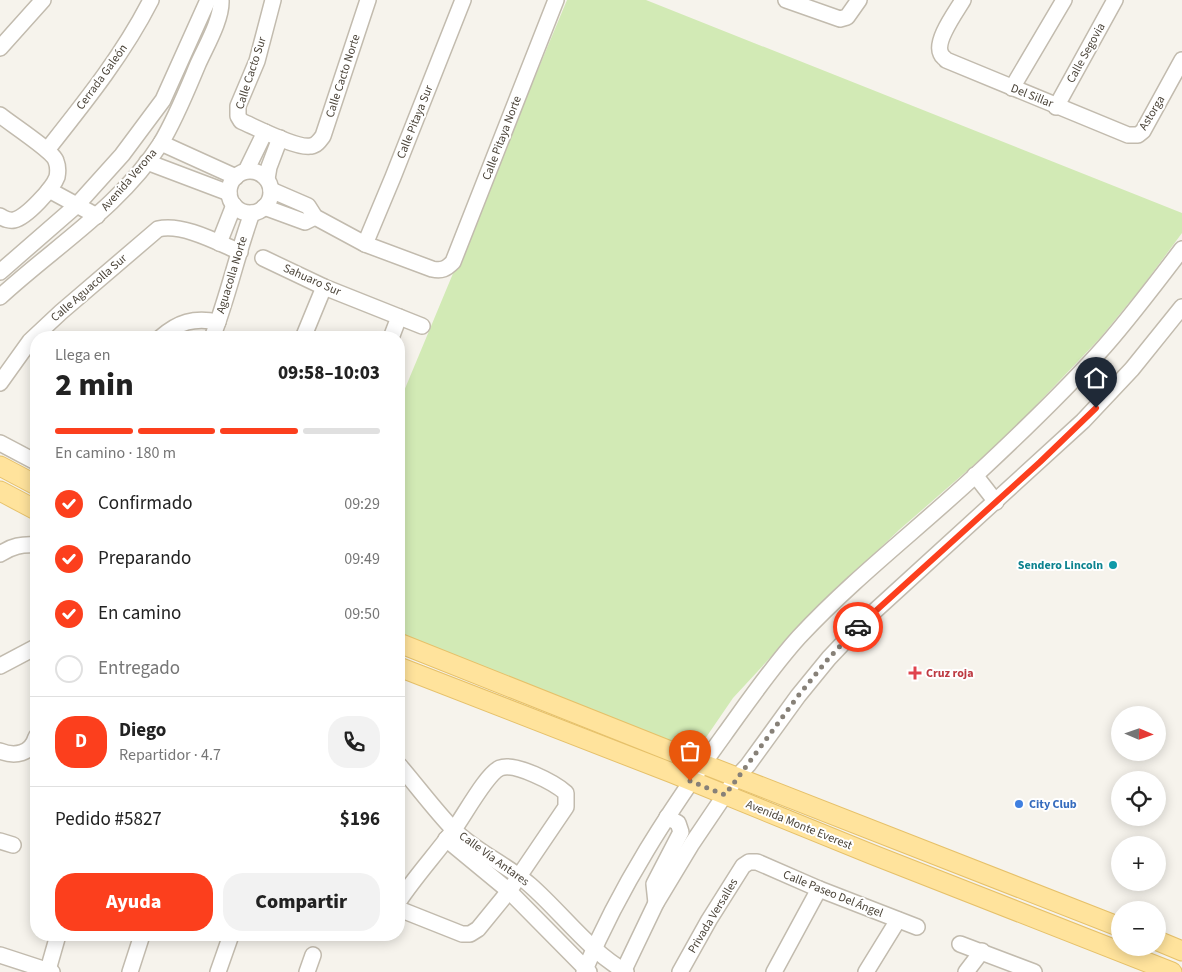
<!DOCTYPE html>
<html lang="es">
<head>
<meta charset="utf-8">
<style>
  :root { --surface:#fff; --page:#f2f2f2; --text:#222; --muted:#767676; --line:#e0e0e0; --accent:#fc3f1d }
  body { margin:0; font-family:"Source Sans 3",sans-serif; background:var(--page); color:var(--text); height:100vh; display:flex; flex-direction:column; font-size:19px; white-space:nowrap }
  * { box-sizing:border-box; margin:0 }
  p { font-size:16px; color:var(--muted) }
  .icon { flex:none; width:28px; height:28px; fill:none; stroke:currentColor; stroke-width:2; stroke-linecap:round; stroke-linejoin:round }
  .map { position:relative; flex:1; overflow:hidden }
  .details { position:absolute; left:30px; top:331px; width:375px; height:610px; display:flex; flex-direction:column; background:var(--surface); border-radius:20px; box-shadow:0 2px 12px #0003 }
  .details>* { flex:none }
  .needle { width:32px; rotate:92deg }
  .buttons { position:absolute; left:1111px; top:706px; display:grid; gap:10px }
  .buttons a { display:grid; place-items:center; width:55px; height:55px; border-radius:50%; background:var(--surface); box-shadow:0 2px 12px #0003; font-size:25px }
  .pin { position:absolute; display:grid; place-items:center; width:42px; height:42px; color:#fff; margin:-51px -21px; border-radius:50% 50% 50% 0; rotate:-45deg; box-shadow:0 0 5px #0007 }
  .pin .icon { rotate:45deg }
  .courier { position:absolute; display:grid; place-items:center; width:50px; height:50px; margin:-25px; border:4px solid #fc3f1d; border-radius:50%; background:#fff; color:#222; box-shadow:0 1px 6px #0007 }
  .summary em { font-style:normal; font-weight:800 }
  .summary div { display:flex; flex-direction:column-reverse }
  .summary { display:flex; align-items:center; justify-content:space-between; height:85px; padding:0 25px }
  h1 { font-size:32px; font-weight:800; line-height:38px }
  .bar { display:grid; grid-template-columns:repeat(4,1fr); gap:8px 5px; align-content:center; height:60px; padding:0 25px }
  .bar i { height:6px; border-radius:4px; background:var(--line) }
  .bar .active { background:var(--accent) }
  .bar p { grid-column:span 4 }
  .line { display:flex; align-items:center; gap:12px; padding:0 25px; border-top:1px solid var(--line) }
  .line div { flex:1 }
  .round { display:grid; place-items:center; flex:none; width:52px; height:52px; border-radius:20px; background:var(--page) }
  ol { padding:0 25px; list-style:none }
  li { display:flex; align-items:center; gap:15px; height:55px }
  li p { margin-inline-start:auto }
  li .icon { padding:5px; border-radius:50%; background:var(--accent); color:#fff; stroke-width:4 }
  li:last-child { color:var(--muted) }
  li i { width:28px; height:28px; border:2px solid var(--line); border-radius:50% }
  .button { display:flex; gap:10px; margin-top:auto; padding:10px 25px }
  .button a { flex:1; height:58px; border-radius:20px; background:var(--accent); color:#fff; font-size:20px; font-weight:800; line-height:58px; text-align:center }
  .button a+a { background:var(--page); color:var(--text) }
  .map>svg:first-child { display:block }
  .green { fill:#d2eab5 }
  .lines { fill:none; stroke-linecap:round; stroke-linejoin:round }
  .minor-casing { stroke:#c2bbae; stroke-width:18 }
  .major-casing { stroke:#e6c16a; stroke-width:21 }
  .minor { stroke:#fff; stroke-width:15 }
  .major { stroke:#ffe39c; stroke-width:19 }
  .done { stroke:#878178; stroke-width:5; stroke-dasharray:0 9 }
  .route { stroke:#fc3f1d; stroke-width:6 }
  .culture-dot { fill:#0f9aa8; stroke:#fff; stroke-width:2 }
  .health-dot { fill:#e0444e; stroke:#fff; stroke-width:2 }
  .shop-dot { fill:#3f7fe0; stroke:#fff; stroke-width:2 }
  .labels { text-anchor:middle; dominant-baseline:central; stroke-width:4; stroke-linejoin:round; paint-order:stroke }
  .street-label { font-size:12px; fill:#4b4439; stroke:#fff }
  .culture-label { font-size:12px; font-weight:bold; fill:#0d838f; stroke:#fff; text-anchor:end }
  .health-label { font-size:12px; font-weight:bold; fill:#be3a42; stroke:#fff; text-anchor:start }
  .shop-label { font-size:12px; font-weight:bold; fill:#366cbe; stroke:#fff; text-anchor:start }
</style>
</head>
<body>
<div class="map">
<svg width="1182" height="972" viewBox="0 0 1182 972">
  <rect width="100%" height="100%" fill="#f6f3ec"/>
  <polygon class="green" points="567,0 646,0 1182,213 1182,233 1142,287 1101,337 1007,436 899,530 805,620 733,698 694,755 399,639 399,403"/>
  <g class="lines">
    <g class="minor-casing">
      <g id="minor">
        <path d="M273 0 257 61 238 106V116L241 121C255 127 297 149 311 146 317 145 320 140 323 136L368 0"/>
        <polyline points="786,0 840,19 847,17 859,0"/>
        <path d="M963 0C956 12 934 41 941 54 942 57 945 58 946 60L1128 135H1138L1143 131 1182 60"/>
        <polyline points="0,48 43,0"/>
        <polyline points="1012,88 1064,0"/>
        <polyline points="1056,107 1115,0"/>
        <path d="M0 115C11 124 53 151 56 161 58 166 58 172 57 177 53 188 27 217 14 220 10 221 4 219 0 216"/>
        <polyline points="161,143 236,177"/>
        <path d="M47 150C85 102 123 55 151 0"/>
        <polyline points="147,162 229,193"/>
        <polyline points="246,171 265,132"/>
        <circle cx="250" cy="192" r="21"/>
        <polyline points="267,179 269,167 280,138"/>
        <polyline points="49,190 97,216"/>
        <path d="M271 190 308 206 315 217 365 244 432 269C442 271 446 269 453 262L556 0"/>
        <polyline points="264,207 305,222 315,217"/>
        <polyline points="219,243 234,205"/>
        <polyline points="365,244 393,177 463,0"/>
        <polyline points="263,258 324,287 422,326"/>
        <polyline points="0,272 77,205 122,155 163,100 208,0"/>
        <path d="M0 297C54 247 121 206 161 143 176 118 187 90 198 64 206 46 222 19 221 0"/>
        <path d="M160 338C178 322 194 317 218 322"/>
        <path d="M212 338C228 297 237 254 252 213"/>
        <polyline points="303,338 324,287"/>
        <polyline points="391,338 399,317"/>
        <path d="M0 383 30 341 61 312 158 229C182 223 217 242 240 252"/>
        <polyline points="0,443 36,462"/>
        <polyline points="975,475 996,502"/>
        <path d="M0 554C12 546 22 544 36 545"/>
        <polyline points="0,666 36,647"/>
        <path d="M0 751C15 757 31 754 36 737"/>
        <path d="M399 765C417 786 434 809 453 829 476 852 506 864 530 885 562 913 589 951 626 972"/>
        <polyline points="446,839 509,891 589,972"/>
        <polyline points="0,841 13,845"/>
        <path d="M399 901C415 877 435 855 452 832 463 818 486 774 500 768 515 762 555 783 566 793V807L509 891 478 929 470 934H462L399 909"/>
        <polyline points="656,903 654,884 681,832 678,823 667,817"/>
        <polyline points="960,944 1034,972"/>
        <polyline points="0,955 52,972"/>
        <polyline points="48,970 58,935"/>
        <polyline points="130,972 142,935"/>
        <polyline points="218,972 231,935"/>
        <polyline points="307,972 313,955"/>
        <path d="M584 972C620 886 669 811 724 735 748 702 771 668 799 637 854 578 918 529 977 474 1021 433 1065 391 1105 346 1132 315 1157 282 1182 249"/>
        <polyline points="623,972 656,903 691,845 737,777 748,765 798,696 829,658 866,619 1083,421 1132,369 1182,307"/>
        <polyline points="680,972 709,920 743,866 749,862 757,862 819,889 917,927"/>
        <polyline points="774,972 819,889"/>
        <polyline points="866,972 898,920"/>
        <polyline points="966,972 982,951"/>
      </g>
    </g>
    <g class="major-casing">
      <g id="major">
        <polyline points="0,466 36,485"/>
        <polyline points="0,491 36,510"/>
        <polyline points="399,643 703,764 1120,927"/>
        <polyline points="399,667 672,773 871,854 1172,972"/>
        <polyline points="1158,941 1182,951"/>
      </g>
    </g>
    <use href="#minor" class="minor"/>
    <use href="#major" class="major"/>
  </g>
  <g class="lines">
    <polyline class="done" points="690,781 725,795 798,696 829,658 858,627"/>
    <polyline class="route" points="858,627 1040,462 1096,408"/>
  </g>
  <circle class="culture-dot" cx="1113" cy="565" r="5"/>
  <path class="health-dot" d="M912.5 665.5h5v5h5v5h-5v5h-5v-5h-5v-5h5z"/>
  <circle class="shop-dot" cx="1019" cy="804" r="5"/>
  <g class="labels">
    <g class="street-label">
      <text transform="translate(1086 53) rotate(-61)">Calle Segovia</text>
      <text transform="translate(251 73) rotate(-72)">Calle Cacto Sur</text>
      <text transform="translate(343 76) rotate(-72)">Calle Cacto Norte</text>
      <text transform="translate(102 77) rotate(-54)">Cerrada Galeón</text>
      <text transform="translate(1032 96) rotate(22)">Del Sillar</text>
      <text transform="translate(1152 113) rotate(-59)">Astorga</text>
      <text transform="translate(415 122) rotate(-68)">Calle Pitaya Sur</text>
      <text transform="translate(502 138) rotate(-69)">Calle Pitaya Norte</text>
      <text transform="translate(129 180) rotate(-49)">Avenida Verona</text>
      <text transform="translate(232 275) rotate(-73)">Aguacolla Norte</text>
      <text transform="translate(312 280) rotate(24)">Sahuaro Sur</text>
      <text transform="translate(89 288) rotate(-41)">Calle Aguacolla Sur</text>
      <text transform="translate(799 825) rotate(22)">Avenida Monte Everest</text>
      <text transform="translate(494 859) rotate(36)">Calle Vía Antares</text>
      <text transform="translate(833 894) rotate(22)">Calle Paseo Del Ángel</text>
      <text transform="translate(713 916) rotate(-59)">Privada Versalles</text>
    </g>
    <g class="culture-label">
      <text x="1103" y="565">Sendero Lincoln</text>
    </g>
    <g class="health-label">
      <text x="926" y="673">Cruz roja</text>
    </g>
    <g class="shop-label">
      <text x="1029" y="804">City Club</text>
    </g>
  </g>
</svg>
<div class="buttons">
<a><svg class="needle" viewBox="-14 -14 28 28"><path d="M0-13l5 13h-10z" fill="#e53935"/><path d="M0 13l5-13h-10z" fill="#767676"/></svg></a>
<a><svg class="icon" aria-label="locate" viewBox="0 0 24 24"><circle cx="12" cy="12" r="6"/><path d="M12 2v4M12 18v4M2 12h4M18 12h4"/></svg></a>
<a>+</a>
<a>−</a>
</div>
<div class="pin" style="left:690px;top:781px;background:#ea580c"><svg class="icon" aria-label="bag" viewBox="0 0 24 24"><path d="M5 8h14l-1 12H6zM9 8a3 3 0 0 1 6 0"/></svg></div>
<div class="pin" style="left:1096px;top:408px;background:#1f2937"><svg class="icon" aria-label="home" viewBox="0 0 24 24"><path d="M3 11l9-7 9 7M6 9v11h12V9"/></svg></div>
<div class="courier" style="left:858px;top:627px"><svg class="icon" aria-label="car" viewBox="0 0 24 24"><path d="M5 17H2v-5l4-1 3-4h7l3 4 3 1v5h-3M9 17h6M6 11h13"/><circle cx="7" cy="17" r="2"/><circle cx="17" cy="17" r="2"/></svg></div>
<section class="details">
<div class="summary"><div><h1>2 min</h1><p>Llega en</p></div><em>09:58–10:03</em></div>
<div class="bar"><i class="active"></i><i class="active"></i><i class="active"></i><i></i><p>En camino · 180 m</p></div>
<ol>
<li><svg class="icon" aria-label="check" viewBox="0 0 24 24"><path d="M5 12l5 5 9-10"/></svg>Confirmado<p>09:29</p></li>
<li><svg class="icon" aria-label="check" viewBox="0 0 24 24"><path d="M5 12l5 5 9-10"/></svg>Preparando<p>09:49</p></li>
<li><svg class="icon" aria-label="check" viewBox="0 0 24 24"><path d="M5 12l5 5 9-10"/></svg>En camino<p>09:50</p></li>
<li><i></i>Entregado</li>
</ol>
<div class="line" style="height:90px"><b class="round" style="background:var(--accent);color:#fff">D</b><div><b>Diego</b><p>Repartidor · 4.7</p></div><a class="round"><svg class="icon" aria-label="phone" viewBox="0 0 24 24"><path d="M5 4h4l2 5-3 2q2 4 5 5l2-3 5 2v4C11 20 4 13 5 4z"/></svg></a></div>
<div class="line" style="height:65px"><div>Pedido #5827</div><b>$196</b></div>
<div class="button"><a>Ayuda</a><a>Compartir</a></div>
</section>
</div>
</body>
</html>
